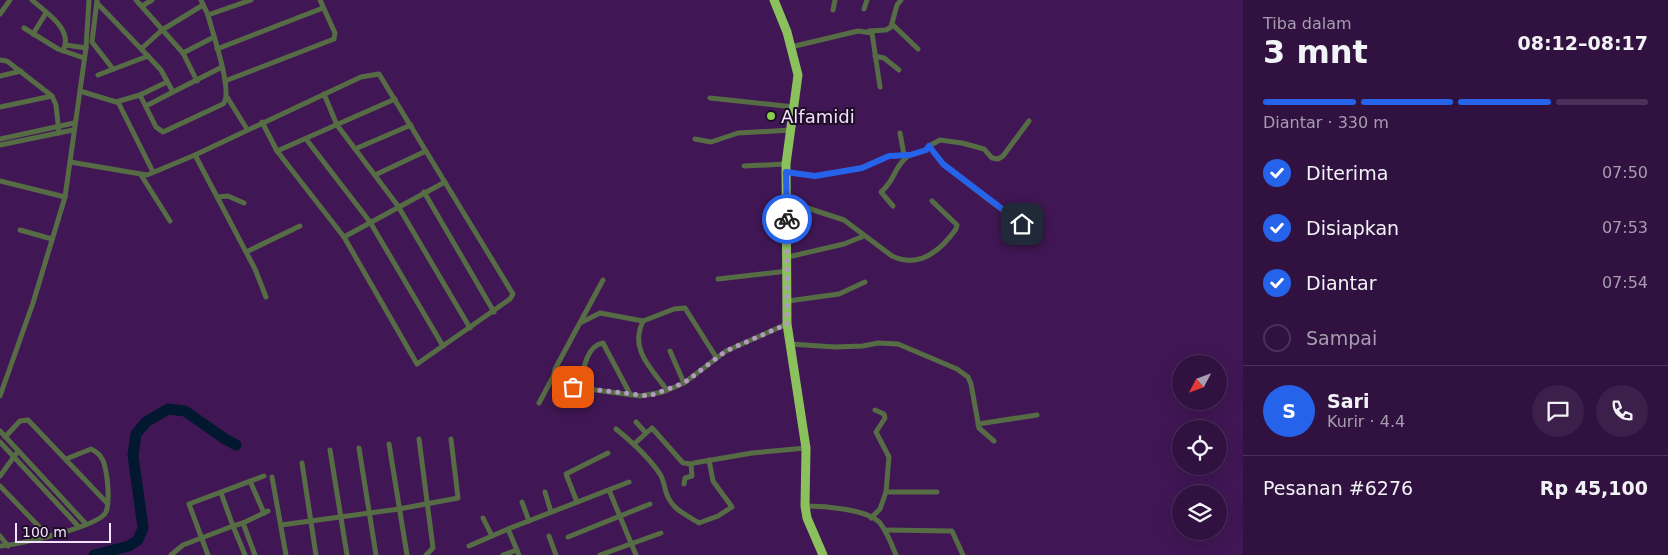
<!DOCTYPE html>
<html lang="id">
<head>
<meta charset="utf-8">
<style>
  :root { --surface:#30113f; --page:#3c1f4a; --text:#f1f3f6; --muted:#a89db0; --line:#4b3159; --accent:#2563eb }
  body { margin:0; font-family:"DejaVu Sans",sans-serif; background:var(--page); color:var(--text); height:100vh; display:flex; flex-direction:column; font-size:19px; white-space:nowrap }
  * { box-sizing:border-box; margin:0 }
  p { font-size:16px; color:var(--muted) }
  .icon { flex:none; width:28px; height:28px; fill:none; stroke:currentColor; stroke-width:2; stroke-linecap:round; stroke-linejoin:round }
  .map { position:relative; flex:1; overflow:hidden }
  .side { display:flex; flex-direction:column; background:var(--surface); width:425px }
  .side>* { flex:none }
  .needle { width:32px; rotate:229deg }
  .controls { position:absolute; left:1172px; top:355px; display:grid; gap:10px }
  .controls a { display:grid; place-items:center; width:55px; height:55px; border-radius:50%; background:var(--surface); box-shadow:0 5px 20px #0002,0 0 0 1px var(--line); font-size:25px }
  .scale { position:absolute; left:15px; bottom:12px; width:96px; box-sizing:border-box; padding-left:5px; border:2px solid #f3e1ff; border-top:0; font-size:14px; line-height:18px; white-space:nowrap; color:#f3e1ff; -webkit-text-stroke:4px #1e0d27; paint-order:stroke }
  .pin { position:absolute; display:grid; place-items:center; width:42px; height:42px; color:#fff; margin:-21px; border-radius:10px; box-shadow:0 2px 8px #0006 }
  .courier { position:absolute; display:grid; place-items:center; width:50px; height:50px; margin:-25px; border:4px solid #2563eb; border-radius:50%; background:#fff; color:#222; box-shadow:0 1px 6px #0007 }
  .overview em { font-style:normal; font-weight:800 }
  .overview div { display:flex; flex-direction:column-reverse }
  .overview { display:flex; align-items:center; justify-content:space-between; height:85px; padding:0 20px }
  h1 { font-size:32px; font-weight:800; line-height:38px }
  .bar { display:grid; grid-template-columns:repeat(4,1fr); gap:8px 5px; align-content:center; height:60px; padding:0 20px }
  .bar i { height:6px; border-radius:4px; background:var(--line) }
  .bar .current { background:var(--accent) }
  .bar p { grid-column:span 4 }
  .line { display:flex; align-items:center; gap:12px; padding:0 20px; border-top:1px solid var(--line) }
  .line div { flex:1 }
  .round { display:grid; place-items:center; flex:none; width:52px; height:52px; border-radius:26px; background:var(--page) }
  ol { padding:0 20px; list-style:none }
  li { display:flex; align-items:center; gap:15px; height:55px }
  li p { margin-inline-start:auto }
  li .icon { padding:5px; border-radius:50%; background:var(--accent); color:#fff; stroke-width:4 }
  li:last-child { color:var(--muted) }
  li i { width:28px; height:28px; border:2px solid var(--line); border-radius:50% }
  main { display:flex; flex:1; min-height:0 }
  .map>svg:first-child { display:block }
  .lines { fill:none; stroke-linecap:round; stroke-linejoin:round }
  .river { stroke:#021831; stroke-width:11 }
  .street { stroke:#566c45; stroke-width:5 }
  .highway { stroke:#8ac15c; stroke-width:9 }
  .done { stroke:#b49ac3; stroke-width:5; stroke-dasharray:0 9 }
  .route { stroke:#2563eb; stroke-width:6 }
  .poi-dot { fill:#89ce48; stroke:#1e0d27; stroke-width:2 }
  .labels { text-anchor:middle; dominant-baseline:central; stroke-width:4; stroke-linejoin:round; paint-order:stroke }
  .poi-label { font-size:18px; fill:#f3e1ff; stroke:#1e0d27; text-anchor:start }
</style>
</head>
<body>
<main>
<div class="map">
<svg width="1243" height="555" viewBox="0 0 1243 555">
  <rect width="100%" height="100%" fill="#401754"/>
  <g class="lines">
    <polyline class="river" points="94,555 129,546 138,540 143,528 133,455 136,434 146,422 168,409 185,411 225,439 236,445"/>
    <g class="street">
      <path d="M32 0C46 13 74 29 63 51"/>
      <polyline points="97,0 92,42 113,69"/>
      <polyline points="136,0 183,53 214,37"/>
      <polyline points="201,0 208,15 251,0"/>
      <polyline points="97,3 148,56 98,75"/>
      <polyline points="142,6 152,0"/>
      <polyline points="864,9 867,0"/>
      <polyline points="833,10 835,0"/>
      <polyline points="0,14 10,0"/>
      <polyline points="892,24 918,49"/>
      <polyline points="24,28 58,49 84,58"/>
      <polyline points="869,31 886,30 891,27 897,5 901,0"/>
      <polyline points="33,34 46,13"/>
      <polyline points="66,45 86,48"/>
      <polyline points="791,47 858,31 872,33 880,87"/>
      <polyline points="141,49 162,30 203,5"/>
      <polyline points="217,49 323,8"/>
      <polyline points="183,53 197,81"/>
      <polyline points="148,56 161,70 173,92 222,67"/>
      <polyline points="875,56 884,58 899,70"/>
      <polyline points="0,60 7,61 52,96 56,105 59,133"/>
      <polyline points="0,76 21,71"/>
      <polyline points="225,81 334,39 335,33 320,0"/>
      <path d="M80 91 116 102 140 95 156 127 163 132 223 104C234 93 212 32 208 15"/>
      <polyline points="324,94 337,125 398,206 470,328"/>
      <polyline points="140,95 167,82"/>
      <polyline points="227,97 247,129"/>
      <polyline points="710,98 794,107"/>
      <polyline points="118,102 153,172"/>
      <polyline points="146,106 173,92"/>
      <polyline points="0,107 52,96"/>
      <polyline points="900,133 904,155"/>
      <polyline points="0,139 74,123"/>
      <polyline points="306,139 370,222 443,346"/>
      <polyline points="695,139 711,142 738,133 791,130"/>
      <polyline points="0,145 73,130"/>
      <polyline points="929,146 940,140 962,143 984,149 992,158 998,159 1003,156 1029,121"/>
      <polyline points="355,149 411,125"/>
      <polyline points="277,151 395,99"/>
      <polyline points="195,155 255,269 266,297"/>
      <polyline points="70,162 147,175 195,155 361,77 379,74 513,294 510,299 417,364 344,237 277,151 262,122"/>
      <polyline points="744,166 786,164"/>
      <polyline points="786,172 815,176 862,168 889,156 910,155 926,150 929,146 943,164 989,200 1022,224 1034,225"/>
      <polyline points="141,175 170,221"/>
      <polyline points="375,175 426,151"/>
      <polyline points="0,181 65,197"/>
      <polyline points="424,192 494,312"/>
      <polyline points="217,197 228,196 244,203"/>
      <path d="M786 201 844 220 892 256C919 269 941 250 956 229L957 225 932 201"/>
      <path d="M893 206 881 192C897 178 892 169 908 156"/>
      <polyline points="20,230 52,239"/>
      <polyline points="344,237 445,182"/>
      <polyline points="246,252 300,226"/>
      <polyline points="788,257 844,244 864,236"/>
      <polyline points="718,279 788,271"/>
      <polyline points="603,280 555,369 554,375 561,383 573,387 640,396 663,392 684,383 726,351 787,324"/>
      <polyline points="788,301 839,294 865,282"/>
      <polyline points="582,322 600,313 643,321"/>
      <polyline points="790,344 835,347 863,346 878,343 898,344 957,369 968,377 971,384 979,428 994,441"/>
      <polyline points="670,351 684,383"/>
      <path d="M580 388C583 373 585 346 603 343L630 394"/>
      <path d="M667 390C651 368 629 349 643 321L674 309 685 308 716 357"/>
      <polyline points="0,396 33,303 65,197 86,48 89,0"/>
      <polyline points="539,403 554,375"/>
      <polyline points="875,410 884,414 885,418 876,432 889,457 886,492"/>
      <polyline points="636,422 646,433"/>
      <polyline points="978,424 1037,415"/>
      <path d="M616 429C632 442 648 456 660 474 665 482 664 491 669 499 675 511 689 516 699 523L718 516 732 507 713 481 709 460"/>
      <polyline points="0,431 86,524"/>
      <polyline points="5,437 20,421 28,420 107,503"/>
      <polyline points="419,439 433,548 426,555"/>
      <polyline points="0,442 79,527"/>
      <polyline points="389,444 407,555"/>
      <polyline points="634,444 652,428 683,463 692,464"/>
      <polyline points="359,448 376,555"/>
      <polyline points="330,450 347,555"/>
      <polyline points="302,463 316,555"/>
      <polyline points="0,476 16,454"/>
      <polyline points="272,477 286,555"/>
      <polyline points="250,481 264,513"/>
      <polyline points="684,484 685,478 692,476 691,465 694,463 752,453 806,448"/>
      <polyline points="0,486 48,536"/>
      <polyline points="609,490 636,555"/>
      <polyline points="545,492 551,512"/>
      <polyline points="221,493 233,526 243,523 255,555"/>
      <polyline points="522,502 529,521"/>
      <polyline points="577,502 566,474 608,453"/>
      <path d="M805 506C823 506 868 509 880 523 887 532 892 545 896 555"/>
      <polyline points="483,518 492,536"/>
      <polyline points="871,518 880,509 886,492 937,492"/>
      <polyline points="243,523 268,511"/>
      <polyline points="281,525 399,509 458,498 451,439"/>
      <polyline points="508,529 629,482"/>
      <polyline points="885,530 952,531 963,555"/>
      <polyline points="0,536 8,546"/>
      <polyline points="549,536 556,555"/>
      <polyline points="568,537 650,504"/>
      <path d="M0 546C17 545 99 527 106 512 110 502 108 488 107 478 105 465 104 455 91 449L66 459"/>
      <polyline points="469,546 508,529 519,555"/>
      <polyline points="171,555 183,545 233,526 245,555"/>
      <polyline points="208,555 189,504 264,476"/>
      <polyline points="503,555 517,550"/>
      <polyline points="600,555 661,533"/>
    </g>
    <polyline class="highway" points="774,0 787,32 798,75 786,164 787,324 806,448 805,506 807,518 823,555"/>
  </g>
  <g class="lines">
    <polyline class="done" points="573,387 649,396 684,383 726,351 787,324 787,219"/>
    <polyline class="route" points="787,219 786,172 815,176 862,168 889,156 910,155 926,150 929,146 943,164 1022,224"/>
  </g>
  <circle class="poi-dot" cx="771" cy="116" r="5"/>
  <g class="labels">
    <g class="poi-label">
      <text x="781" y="116">Alfamidi</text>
    </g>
  </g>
</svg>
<div class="controls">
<a><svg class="needle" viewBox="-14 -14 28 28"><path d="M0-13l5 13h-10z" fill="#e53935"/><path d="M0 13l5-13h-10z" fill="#a89db0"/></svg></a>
<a><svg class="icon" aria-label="locate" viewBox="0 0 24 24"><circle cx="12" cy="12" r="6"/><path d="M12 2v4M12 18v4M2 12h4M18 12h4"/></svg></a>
<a><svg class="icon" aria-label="layers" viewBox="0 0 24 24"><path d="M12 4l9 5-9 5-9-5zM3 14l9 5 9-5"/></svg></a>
</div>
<div class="scale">100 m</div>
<div class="pin" style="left:573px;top:387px;background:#ea580c"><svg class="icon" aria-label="bag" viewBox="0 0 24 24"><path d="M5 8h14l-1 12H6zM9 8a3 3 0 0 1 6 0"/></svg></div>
<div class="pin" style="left:1022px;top:224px;background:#1f2937"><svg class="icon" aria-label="home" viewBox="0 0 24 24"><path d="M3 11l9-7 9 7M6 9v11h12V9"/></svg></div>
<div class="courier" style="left:787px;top:219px"><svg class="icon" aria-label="bike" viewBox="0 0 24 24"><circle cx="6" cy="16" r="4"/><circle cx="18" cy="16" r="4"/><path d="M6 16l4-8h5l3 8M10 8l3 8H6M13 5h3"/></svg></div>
</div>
<section class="side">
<div class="overview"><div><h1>3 mnt</h1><p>Tiba dalam</p></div><em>08:12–08:17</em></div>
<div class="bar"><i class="current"></i><i class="current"></i><i class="current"></i><i></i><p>Diantar · 330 m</p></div>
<ol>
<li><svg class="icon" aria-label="check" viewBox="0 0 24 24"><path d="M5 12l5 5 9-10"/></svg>Diterima<p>07:50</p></li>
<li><svg class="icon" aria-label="check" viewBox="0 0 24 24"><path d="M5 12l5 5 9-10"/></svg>Disiapkan<p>07:53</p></li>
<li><svg class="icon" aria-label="check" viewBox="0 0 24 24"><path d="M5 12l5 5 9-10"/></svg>Diantar<p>07:54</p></li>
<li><i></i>Sampai</li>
</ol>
<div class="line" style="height:90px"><b class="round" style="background:var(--accent);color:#fff">S</b><div><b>Sari</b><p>Kurir · 4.4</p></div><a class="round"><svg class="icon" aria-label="chat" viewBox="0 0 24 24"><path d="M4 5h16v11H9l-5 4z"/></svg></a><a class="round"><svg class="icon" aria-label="phone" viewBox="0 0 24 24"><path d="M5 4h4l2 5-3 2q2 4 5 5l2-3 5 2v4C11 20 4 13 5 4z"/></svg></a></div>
<div class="line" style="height:65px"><div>Pesanan #6276</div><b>Rp 45,100</b></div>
</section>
</main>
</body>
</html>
